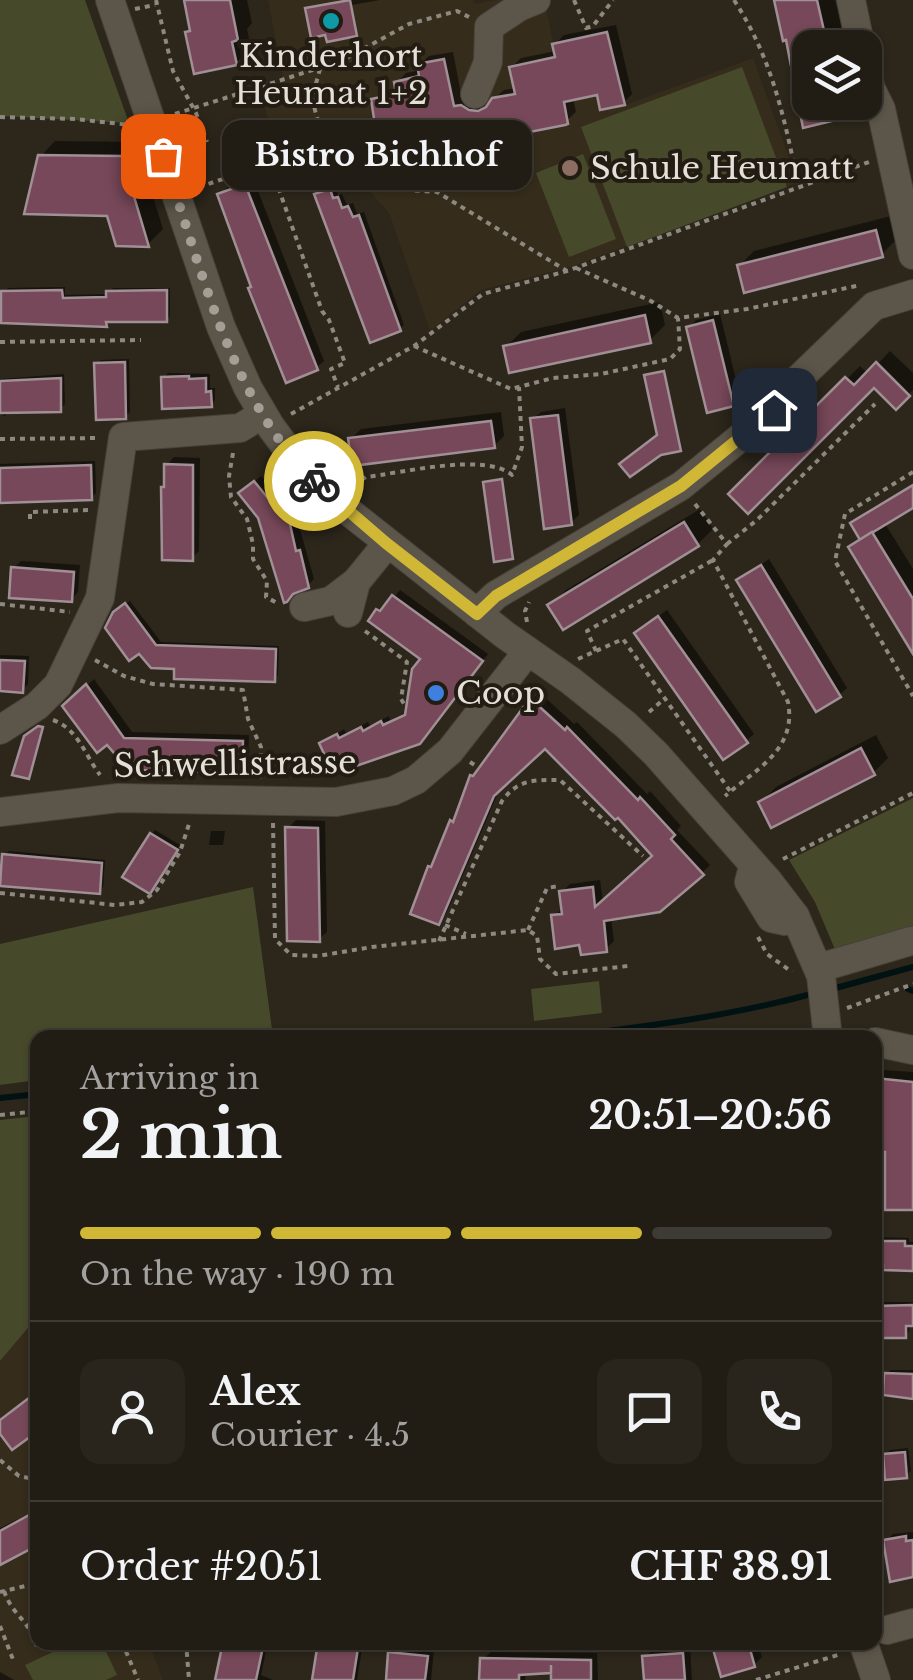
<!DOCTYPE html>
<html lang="en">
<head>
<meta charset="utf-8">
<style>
  :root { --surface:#211c14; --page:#29251d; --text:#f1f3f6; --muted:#a2a1a0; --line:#3e3a34; --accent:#d1b736 }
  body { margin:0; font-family:"Libre Baskerville",serif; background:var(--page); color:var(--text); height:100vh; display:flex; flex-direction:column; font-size:38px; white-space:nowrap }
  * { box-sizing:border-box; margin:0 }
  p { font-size:32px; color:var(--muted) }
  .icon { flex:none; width:55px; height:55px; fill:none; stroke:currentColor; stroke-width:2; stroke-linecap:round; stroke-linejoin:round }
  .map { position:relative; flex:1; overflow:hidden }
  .sheet { position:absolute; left:30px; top:1030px; width:852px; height:620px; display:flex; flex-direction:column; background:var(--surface); border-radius:20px; box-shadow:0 2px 8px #0004,0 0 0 2px var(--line) }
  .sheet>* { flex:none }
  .fabs { position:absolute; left:792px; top:30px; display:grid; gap:20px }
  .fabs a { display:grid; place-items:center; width:90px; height:90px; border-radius:20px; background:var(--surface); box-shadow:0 2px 8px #0004,0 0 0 2px var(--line); font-size:50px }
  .pin { position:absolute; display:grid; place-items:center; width:85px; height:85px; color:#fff; margin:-42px; border-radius:20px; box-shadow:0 5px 15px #0006 }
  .courier { position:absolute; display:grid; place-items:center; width:100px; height:100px; margin:-50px; border:8px solid #d1b736; border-radius:50%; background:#fff; color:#222; box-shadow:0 2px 12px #0007 }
  .bubble { position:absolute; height:70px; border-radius:20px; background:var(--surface); box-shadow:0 2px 8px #0004,0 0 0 2px var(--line); font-size:32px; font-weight:700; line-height:70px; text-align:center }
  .overview em { font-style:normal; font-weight:700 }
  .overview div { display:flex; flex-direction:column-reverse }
  .overview { display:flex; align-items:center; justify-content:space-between; height:170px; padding:0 50px }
  h1 { font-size:65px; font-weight:700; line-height:75px }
  .bar { display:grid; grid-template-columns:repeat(4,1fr); gap:15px 10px; align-content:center; height:120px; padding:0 50px }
  .bar i { height:12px; border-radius:8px; background:var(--line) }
  .bar .selected { background:var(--accent) }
  .bar p { grid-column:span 4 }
  .line { display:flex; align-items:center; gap:25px; padding:0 50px; border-top:2px solid var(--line) }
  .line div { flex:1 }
  .round { display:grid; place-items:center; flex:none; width:105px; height:105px; border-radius:20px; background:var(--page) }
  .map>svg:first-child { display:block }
  .built { fill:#352c1b }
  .green { fill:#464a2b }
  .shadow { fill:#0007 }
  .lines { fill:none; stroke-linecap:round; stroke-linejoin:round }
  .stream { stroke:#001212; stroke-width:6 }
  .building { fill:#774859; stroke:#a08f95; stroke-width:2.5 }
  .minor-casing { stroke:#464139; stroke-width:30 }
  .path { stroke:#8d8880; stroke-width:4; stroke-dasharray:5 5; stroke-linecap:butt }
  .minor { stroke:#5c564a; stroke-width:28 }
  .done { stroke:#a49f96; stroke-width:10; stroke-dasharray:0 18 }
  .route { stroke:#d1b736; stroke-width:12 }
  .culture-dot { fill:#0f9aa8; stroke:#221c12; stroke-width:4 }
  .education-dot { fill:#8d6e63; stroke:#221c12; stroke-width:4 }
  .shop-dot { fill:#3f7fe0; stroke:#221c12; stroke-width:4 }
  .labels { text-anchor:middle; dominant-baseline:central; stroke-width:8; stroke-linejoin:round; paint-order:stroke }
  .poi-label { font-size:32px; fill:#e4e0d9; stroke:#221c12; text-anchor:start }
  .street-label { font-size:32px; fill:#e4e0d9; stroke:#221c12 }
</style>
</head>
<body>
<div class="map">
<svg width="913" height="1680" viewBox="0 0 913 1680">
  <rect width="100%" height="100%" fill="#2c261b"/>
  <g class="built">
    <polygon points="268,0 473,0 475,4 496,0 545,0 562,92 579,90 582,98 597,95 600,110 625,105 753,58 798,182 571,267 481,290 430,331 389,213 323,140 280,154 259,91 284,83"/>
    <polygon points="37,1320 38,1642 149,1643 163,1680 0,1680 0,1361 32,1322"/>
  </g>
  <g class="green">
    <polygon points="0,0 85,0 129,123 0,116"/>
    <polygon points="742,67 787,187 627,247 581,127"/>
    <polygon points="583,154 616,239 569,257 536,173"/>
    <polygon points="913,798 913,936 839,959 815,902 789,860"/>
    <polygon points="253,887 273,1037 38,1038 37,1080 0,1085 0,944"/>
    <polygon points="599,981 602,1013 534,1021 531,989"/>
    <polygon points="37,1116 37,1320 32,1323 0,1361 0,1120"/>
    <polygon points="72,1643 102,1643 117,1675 106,1680 33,1680 25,1665"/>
  </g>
  <g class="shadow">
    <polygon points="187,0 247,0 252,23 247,29 251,48 236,63 187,32 192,28"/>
    <polygon points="345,0 380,0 352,5 356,34 327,32 308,9"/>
    <polygon points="777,0 835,0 848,48 810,48 810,102 857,102 843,116 805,125"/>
    <polygon points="616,25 632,94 623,103 598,92 573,98 576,112 564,123 502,137 493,146 431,158 423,167 394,147 373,100 383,91 398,88 397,82 406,73 421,70 419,65 429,56 453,52 462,99 471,97 479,102 489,103 504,90 516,88 512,67 521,58 556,51 555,44 564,35"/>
    <polygon points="55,141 136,142 163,229 148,244 118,243 108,213 40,157"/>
    <polygon points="253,178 324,361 316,368 254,286 220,195 228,187"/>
    <polygon points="334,186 338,195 342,194 347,205 353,203 357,214 364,212 404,325 400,329 317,195"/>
    <polygon points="891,216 896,240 881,255 739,266 754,251"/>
    <polygon points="65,287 65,295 109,294 113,288 170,288 170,316 166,320 110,320 106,324 4,292 8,288"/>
    <polygon points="660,302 665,325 650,340 506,347 521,332"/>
    <polygon points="720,314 740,396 732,404 689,328 696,320"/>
    <polygon points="890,351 913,373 913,390 896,406 874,385 732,494 860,366 868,374"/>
    <polygon points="129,359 130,412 125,417 97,364 101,360"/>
    <polygon points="665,371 681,447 680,449 659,435 648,375"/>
    <polygon points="168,373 210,374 210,388 215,388 215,400 211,405 164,378"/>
    <polygon points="64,374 65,404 60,409 10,411 5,416 0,414 0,379"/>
    <polygon points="565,408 579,515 571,523 533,419 541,412"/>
    <polygon points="501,412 504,436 494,446 351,439 361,429"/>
    <polygon points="174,457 200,458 199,551 192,558 166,485 167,465"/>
    <polygon points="95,461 96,493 91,498 0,500 0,464"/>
    <polygon points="261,476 283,503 292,501 314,579 307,586 248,487"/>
    <polygon points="503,479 514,555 512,557 486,483"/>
    <polygon points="913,484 913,505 884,522 913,569 913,650 851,548 861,537 853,524"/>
    <polygon points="700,509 713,529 698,544 551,605 566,590"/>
    <polygon points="769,559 847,688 839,695 739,580"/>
    <polygon points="21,561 80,565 78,592 71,600 13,569"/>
    <polygon points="400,590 488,654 418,742 402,750 400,747 322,744 344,729 346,733 368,722 370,726 389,716 390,720 408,712 424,658 378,610 385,603 388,605"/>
    <polygon points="130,601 161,642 279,646 278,675 274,679 176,667 120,608"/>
    <polygon points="667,610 754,734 746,741 645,626"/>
    <polygon points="0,655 29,656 28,684 22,690 0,689"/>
    <polygon points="94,679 132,732 249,735 248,764 241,771 145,759 65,706"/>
    <polygon points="539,692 574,724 577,722 647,794 650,791 681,826 677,830 710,865 702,873 611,917 614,941 606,949 582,943 553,916 564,908 562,892 570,884 600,880 603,902 655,856 618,814 545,746 501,786 446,914 438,922 430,867 436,861 452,822 457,816 472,776"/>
    <polygon points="876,735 888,758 873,773 761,802 776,787"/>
    <polygon points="296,820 325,821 327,932 319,939 288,828"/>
    <polygon points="155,830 180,845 154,887 152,834"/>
    <polygon points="211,831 225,831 223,845 209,845"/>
    <polygon points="9,851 105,860 103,887 99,891 4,855"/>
    <polygon points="882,1070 913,1072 913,1208 888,1149 875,1132 875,1077"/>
    <polygon points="877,1237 909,1238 909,1242 913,1242 913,1269 875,1263"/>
    <polygon points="880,1302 913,1302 913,1324 910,1324 909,1331 905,1336 875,1335 875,1307"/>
    <polygon points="891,1370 913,1370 913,1401 886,1374"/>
    <polygon points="908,1448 911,1471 906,1475 885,1455 890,1450"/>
    <polygon points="38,1509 38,1543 0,1563 0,1528"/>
    <polygon points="913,1532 913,1576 886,1541 893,1534"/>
    <polygon points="226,1642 268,1642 261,1675 273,1680 218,1680"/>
    <polygon points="321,1642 363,1642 357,1680 315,1680"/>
    <polygon points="723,1642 783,1642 760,1650 762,1657 754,1665 715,1650"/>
    <polygon points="398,1645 434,1649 431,1680 388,1680 391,1653"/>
    <polygon points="690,1647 692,1680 647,1680 645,1657 653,1650"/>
    <polygon points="491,1652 597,1653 598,1680 553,1680 553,1667 526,1672 525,1680 482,1680 483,1659"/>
    <polygon points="0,1672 14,1680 0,1680"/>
  </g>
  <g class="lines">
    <g class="stream">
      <polyline points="832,989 913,967"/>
      <polyline points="908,989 913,991"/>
      <path d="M551 1038C641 1027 728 1017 815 993"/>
      <polyline points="0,1098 38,1094"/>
    </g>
  </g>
  <g class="building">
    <polygon points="184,0 230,0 238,40 232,42 237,65 194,74 185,32 190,31"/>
    <polygon points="350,0 357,36 327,42 325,35 311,38 305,8"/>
    <polygon points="774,0 817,0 828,48 810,48 810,102 841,102 844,118 803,128 786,40 783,41"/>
    <polygon points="607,32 625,105 600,110 597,95 564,102 568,124 565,125 494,139 494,149 422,163 424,169 397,175 392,150 379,152 371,99 396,94 394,82 419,76 417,64 444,59 454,106 461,105 469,110 478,111 486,107 492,98 515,94 509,67 555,57 552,44"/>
    <polygon points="38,155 122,156 149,247 116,246 107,216 24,214"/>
    <polygon points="245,184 318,370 286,383 248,288 251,287 217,194"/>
    <polygon points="330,189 333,198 338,197 342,208 348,206 353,217 359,215 401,331 370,343 314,194"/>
    <polygon points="876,230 883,257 744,293 737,265"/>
    <polygon points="62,290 63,298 106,297 106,291 167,290 167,322 106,322 107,327 1,323 1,291"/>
    <polygon points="645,315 651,343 509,373 503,346"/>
    <polygon points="713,320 734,406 707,413 686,327"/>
    <polygon points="125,362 126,419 96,420 94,363"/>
    <polygon points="876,362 910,396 896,410 874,388 748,514 728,494 845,377 854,385"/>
    <polygon points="664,371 681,451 661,455 630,477 619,464 657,435 644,375"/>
    <polygon points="189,376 189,379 206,378 206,392 211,391 212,407 162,409 161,377"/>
    <polygon points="61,378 61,412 0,413 0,381"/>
    <polygon points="558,415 572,525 544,529 530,418"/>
    <polygon points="491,421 495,448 352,466 348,438"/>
    <polygon points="164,464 193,465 193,561 162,560 161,487 164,487"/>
    <polygon points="91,465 92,500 0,503 0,468"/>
    <polygon points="502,479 513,559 494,562 483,482"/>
    <polygon points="254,481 276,508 286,506 296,551 300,550 309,588 293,594 287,602 284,603 258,518 238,493"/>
    <polygon points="913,485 913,508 860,540 850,523"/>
    <polygon points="684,522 699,546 563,630 547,605"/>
    <polygon points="872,532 913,599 913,654 848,547"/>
    <polygon points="761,565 841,697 816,712 736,580"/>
    <polygon points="11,567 74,572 72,602 9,598"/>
    <polygon points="392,595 483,661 420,744 356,766 354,763 333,773 319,743 337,734 339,738 361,727 363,731 381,721 383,725 405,715 412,669 420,659 368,621 376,609 380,611"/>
    <polygon points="125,603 156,645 276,649 275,682 174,679 174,669 151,668 139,654 129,661 105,628 113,612"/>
    <polygon points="658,616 748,743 723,760 634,633"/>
    <polygon points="0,660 25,661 23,693 0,691"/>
    <polygon points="86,684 124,738 243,741 242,773 141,770 142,761 120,760 107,745 97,753 62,706"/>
    <polygon points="530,698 565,730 567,727 638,800 640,797 675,835 671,839 704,875 660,912 604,921 607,952 581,955 579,945 555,949 551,915 562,914 559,891 593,887 595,907 652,856 618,818 615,820 545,749 494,796 439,925 410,914 428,866 431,867 450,820 453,822 470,775 473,776"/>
    <polygon points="38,726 43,727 29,779 12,775 24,736"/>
    <polygon points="861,748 875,775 771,828 758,802"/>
    <polygon points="285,827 318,828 320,942 287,941"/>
    <polygon points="150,833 178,850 150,894 122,877"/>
    <polygon points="2,854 102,863 100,894 0,886"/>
    <polygon points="875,1078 913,1082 913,1210 885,1210 885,1152 875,1152"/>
    <polygon points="875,1241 905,1241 905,1246 913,1246 913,1271 883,1270 883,1265 875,1265"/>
    <polygon points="913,1305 913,1326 906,1326 906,1338 875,1338 875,1306"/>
    <polygon points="884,1373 913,1374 913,1399 883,1395"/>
    <polygon points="38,1391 38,1431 12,1450 0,1434 0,1420"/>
    <polygon points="905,1452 907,1478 885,1480 883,1454"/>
    <polygon points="38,1510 38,1545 0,1565 0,1531"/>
    <polygon points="906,1536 906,1541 913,1540 913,1577 890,1582 883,1540"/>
    <polygon points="223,1642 264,1642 256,1680 215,1680"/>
    <polygon points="318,1642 358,1648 353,1680 312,1680"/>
    <polygon points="727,1642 748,1642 755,1667 721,1677 713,1649 728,1646"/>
    <polygon points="388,1652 428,1656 425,1680 386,1680"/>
    <polygon points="683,1653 685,1680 644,1680 642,1656"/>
    <polygon points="480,1658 591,1660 591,1680 551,1680 551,1665 551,1673 519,1675 519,1680 479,1680"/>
  </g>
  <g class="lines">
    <g class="minor-casing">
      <g id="minor">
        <polyline points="110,0 221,327 248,388 271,427 300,466 334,500 505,635 571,681 626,725 656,754 769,882 795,916 821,976 828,1038"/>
        <polyline points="851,0 861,48"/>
        <polyline points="865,64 871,89 881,109 913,255"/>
        <polyline points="475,94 488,62 489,27 519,7 536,0"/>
        <polyline points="304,607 331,601 356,582"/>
        <polyline points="348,613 356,582 387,544"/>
        <polyline points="477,613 496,595 681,486 774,410 787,390 874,306 913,294"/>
        <polyline points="0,730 37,706 58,685 100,598 123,437 240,428 263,414"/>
        <polyline points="0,812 118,798 336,802 393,791 416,780 450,751 528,651"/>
        <polyline points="753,867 749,882 771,918 785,921 795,916"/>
        <polyline points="819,968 911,941"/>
        <polyline points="875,1042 913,1050"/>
        <polyline points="887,1630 913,1623"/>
        <polyline points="863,1642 876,1680"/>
      </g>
    </g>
    <g class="path">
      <polyline points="156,0 173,71 196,113 207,142"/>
      <polyline points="574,0 586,28 593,26 613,0"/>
      <path d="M734 0C773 60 784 118 799 187"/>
      <polyline points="135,9 155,5"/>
      <polyline points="320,69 312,98 317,118 379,188 437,192 567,271"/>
      <polyline points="175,114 341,61 409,24 457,11 469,17"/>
      <polyline points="0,117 75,119 130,125"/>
      <polyline points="247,128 259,167 277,184 322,311 329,320 345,363 331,369 338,387"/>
      <polyline points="199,187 259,167"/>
      <polyline points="576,268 651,301 678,318 747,309 861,285"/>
      <polyline points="0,342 141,340"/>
      <polyline points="414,346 511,389 553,378 601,374 670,359 680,349 678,318"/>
      <polyline points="291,414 414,346 483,294 567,271 869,162"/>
      <polyline points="0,439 98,438"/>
      <polyline points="233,453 229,476 231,497 247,519 253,544 253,559 267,581 266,597 279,604"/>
      <polyline points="913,472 845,514 835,561 913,696"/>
      <path d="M353 485 366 477C401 473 486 452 512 475L522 447 519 387"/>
      <path d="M695 504 727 544 713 560 788 702C797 750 756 769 725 796"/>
      <polyline points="30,519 30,512 88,510"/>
      <polyline points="727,544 757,520 875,404"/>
      <polyline points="0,604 70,612"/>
      <polyline points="527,622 525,611 529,602"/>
      <polyline points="365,631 407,662 401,699 406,707"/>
      <polyline points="596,651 587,631 713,560"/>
      <polyline points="578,659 623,639 730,791"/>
      <polyline points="95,660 124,676 153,684 243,690 248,719 261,747 260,779"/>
      <polyline points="649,712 664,699"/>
      <path d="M53 720C78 729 85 755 100 775"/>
      <polyline points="470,762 479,768"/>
      <polyline points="273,823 275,939 291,955 318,956 372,947 528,930 537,936 540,959 556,974 628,966"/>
      <polyline points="783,859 913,793"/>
      <polyline points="0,893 115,905 142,902 157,890 180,852 190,821"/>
      <polyline points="445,925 466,934"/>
      <polyline points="528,930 547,888 559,886"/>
      <polyline points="758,937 767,954 792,972"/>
      <path d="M439 941 502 801C518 779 534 780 560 780L643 856"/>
      <polyline points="847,1008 913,984"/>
      <polyline points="780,1038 802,1037"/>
      <polyline points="0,1115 38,1111"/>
      <polyline points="0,1460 19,1476 38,1480"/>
      <path d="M4 1591C14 1619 30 1618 38 1651"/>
      <polyline points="0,1592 38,1583"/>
      <polyline points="0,1626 14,1662"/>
      <polyline points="53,1642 53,1644"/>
      <polyline points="122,1642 138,1680"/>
      <polyline points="186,1642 189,1680"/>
      <polyline points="756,1680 841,1654"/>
    </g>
    <use href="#minor" class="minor"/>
  </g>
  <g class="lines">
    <path class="done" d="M163 156C202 267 228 395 314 481"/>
    <polyline class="route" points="314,481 386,543 477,614 496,596 681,486 774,410"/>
  </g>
  <circle class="culture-dot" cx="331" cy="21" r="10"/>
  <circle class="education-dot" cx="570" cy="168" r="10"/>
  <circle class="shop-dot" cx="436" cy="693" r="10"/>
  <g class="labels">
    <g class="poi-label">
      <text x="331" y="56" text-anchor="middle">Kinderhort<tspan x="331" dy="37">Heumat 1+2</tspan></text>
      <text x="590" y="168">Schule Heumatt</text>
      <text x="456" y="693">Coop</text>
    </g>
    <g class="street-label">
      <text transform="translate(235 764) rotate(-1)">Schwellistrasse</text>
    </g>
  </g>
</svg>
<div class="fabs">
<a><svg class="icon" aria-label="layers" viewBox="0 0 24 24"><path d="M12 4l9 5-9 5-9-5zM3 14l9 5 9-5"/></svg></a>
</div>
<div class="pin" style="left:163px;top:156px;background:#ea580c"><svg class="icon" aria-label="bag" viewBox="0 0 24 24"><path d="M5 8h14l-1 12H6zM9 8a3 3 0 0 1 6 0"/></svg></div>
<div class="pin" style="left:774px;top:410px;background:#1f2937"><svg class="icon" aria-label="home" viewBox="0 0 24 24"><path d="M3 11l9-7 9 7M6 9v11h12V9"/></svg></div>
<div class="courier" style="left:314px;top:481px"><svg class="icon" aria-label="bike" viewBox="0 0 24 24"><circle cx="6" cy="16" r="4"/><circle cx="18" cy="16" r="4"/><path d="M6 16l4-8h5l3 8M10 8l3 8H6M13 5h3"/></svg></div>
<div class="bubble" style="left:222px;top:120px;width:310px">Bistro Bichhof</div>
<section class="sheet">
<div class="overview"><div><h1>2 min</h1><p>Arriving in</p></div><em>20:51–20:56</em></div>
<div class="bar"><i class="selected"></i><i class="selected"></i><i class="selected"></i><i></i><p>On the way · 190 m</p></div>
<div class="line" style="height:180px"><a class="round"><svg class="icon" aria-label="person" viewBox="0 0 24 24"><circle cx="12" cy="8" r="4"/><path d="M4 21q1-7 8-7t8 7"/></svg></a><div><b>Alex</b><p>Courier · 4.5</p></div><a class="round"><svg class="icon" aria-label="chat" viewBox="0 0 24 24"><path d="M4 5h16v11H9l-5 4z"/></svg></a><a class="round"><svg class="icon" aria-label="phone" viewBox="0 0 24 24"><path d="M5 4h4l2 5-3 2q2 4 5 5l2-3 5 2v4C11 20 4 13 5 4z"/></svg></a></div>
<div class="line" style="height:130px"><div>Order #2051</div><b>CHF 38.91</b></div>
</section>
</div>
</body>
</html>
